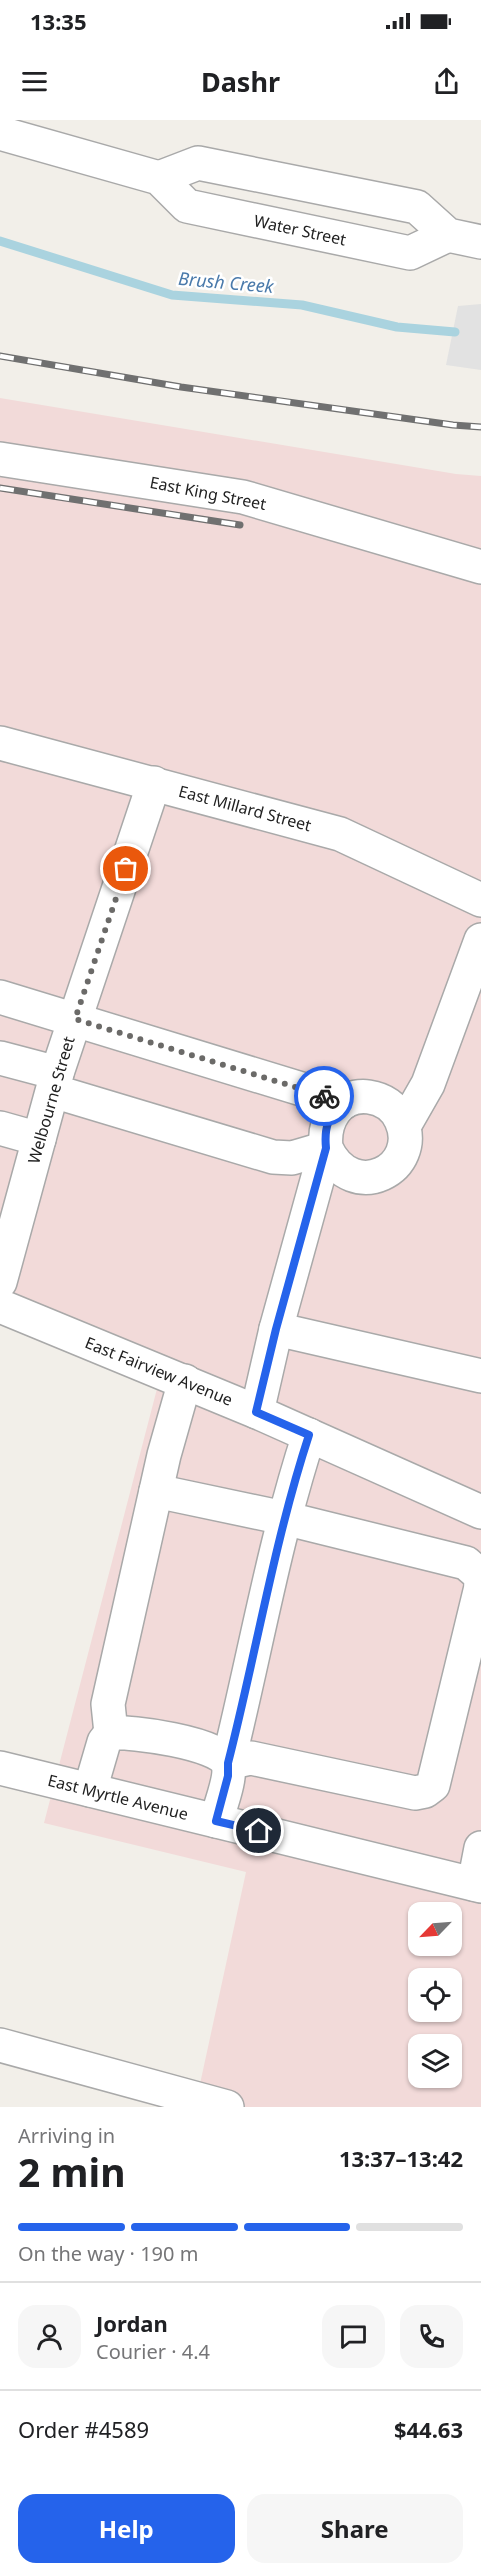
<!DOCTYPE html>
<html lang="en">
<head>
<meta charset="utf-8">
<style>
  :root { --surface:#fff; --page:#f6f6f6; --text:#202124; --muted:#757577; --line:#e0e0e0; --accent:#2563eb }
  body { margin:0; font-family:"Noto Sans",sans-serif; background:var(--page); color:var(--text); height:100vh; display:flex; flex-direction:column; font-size:22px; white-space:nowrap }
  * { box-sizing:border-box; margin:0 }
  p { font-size:20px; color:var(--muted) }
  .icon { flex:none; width:33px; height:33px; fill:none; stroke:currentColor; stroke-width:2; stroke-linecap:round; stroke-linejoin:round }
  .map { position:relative; height:1987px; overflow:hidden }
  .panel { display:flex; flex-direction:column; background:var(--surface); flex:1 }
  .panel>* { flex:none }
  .needle { width:39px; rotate:245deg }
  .controls { position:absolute; left:408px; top:1782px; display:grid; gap:12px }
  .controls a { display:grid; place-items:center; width:54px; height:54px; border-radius:12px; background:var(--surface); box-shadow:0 2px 4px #0004; font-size:30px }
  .pin { position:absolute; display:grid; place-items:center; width:51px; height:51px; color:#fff; margin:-26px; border:3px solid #fff; border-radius:50%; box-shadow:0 2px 6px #0007 }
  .courier { position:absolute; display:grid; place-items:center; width:60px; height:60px; margin:-30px; border:4px solid #2563eb; border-radius:50%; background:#fff; color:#222; box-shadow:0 2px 8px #0007 }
  .headline em { font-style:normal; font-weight:700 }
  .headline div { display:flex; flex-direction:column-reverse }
  .headline { display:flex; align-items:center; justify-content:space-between; height:102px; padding:0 18px }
  h1 { font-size:39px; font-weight:700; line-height:45px }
  .bar { display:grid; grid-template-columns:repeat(4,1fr); gap:9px 6px; align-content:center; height:72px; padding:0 18px }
  .bar i { height:8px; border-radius:4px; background:var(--line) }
  .bar .selected { background:var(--accent) }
  .bar p { grid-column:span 4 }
  .line { display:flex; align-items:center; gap:15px; padding:0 18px; border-top:2px solid var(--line) }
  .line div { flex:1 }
  .round { display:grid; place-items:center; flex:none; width:63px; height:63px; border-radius:18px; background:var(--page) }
  .cta { display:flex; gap:12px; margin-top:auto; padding:12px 18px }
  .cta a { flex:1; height:69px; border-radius:18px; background:var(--accent); color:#fff; font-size:24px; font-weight:700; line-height:69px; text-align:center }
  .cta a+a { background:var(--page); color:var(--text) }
  .status { display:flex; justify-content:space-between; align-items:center; height:42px; padding:0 30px; background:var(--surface); direction:ltr }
  .status svg { height:16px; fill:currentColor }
  header { display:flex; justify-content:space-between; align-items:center; height:78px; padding:0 18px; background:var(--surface); font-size:27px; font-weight:700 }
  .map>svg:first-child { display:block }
  .commercial { fill:#f2dad9; fill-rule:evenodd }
  .parking { fill:#e2e2e2 }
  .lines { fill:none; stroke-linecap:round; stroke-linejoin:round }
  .stream { stroke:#aad3df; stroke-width:9 }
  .minor-casing { stroke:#a9a9a9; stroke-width:36 }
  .minor { stroke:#fff; stroke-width:33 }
  .rail-casing { stroke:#707070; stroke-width:7 }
  .rail { stroke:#fff; stroke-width:4.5; stroke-dasharray:14; stroke-linecap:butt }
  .done { stroke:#6b6a68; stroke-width:6; stroke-dasharray:0 10.8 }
  .route { stroke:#2563eb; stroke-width:8 }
  .labels { text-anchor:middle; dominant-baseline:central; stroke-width:5; stroke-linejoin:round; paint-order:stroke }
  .street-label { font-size:16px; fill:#222; stroke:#fff }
  .water-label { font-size:18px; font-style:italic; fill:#4a7aab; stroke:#fff }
</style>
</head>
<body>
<div class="status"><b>13:35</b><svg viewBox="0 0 49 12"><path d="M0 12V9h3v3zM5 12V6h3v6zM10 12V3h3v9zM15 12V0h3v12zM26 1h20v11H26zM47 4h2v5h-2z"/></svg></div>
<header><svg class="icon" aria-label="menu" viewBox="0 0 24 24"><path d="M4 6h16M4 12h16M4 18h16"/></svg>Dashr<svg class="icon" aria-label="share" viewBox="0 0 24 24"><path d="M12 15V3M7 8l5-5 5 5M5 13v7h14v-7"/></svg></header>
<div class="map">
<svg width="481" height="1987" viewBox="0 0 481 1987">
  <rect width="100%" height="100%" fill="#f2efe9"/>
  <path class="commercial" d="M0 278 456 354 481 356V1987H195L246 1752 44 1703 165 1238 0 1171ZM418 1792H452V1826H418ZM418 1858H452V1892H418ZM418 1924H452V1958H418Z"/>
  <polygon class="parking" points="481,184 481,250 446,245 458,186"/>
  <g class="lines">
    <polyline class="stream" points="0,121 172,175 302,185 397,207 455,212"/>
    <g class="minor-casing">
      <g id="minor">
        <polyline points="0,13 159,58 187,86 410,133 448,115"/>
        <polyline points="159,58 198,43 417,87 448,115 481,122"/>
        <polyline points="0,339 243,377 481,447"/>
        <polyline points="0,623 340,714 481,780"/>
        <polyline points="0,877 344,982"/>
        <polyline points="0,938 57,953"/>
        <polyline points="53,971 273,1037 292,1038 326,1028"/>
        <polyline points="404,1006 428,964 481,820"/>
        <polyline points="0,1008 39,1019"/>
        <polyline points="0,1162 57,953 154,663"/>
        <polyline points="0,1186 257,1292 481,1392"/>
        <polyline points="276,1209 481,1256"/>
        <path d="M257 1292 276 1209 326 1028C323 1001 338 973 369 977 383 979 395 987 401 1000 423 1048 353 1086 326 1028"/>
        <path d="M309 1315C274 1422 255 1534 228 1643L251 1638 415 1673 425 1671 433 1665 481 1467"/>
        <polyline points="156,1371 284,1398 466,1443 480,1455 481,1465"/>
        <polyline points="111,1613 108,1584 164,1335 185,1261"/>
        <polyline points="0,1648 481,1766"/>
        <path d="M90 1670 104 1622 111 1613C131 1611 218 1623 227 1642 233 1654 220 1687 216 1701"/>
        <polyline points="474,1764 481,1728"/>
        <polyline points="0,1925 227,1987"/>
      </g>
    </g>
    <use href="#minor" class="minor"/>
    <g class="rail-casing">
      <g id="rail">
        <polyline points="0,236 181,267 453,305 481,307"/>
        <polyline points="0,368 240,405"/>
      </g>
    </g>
    <use href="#rail" class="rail"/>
  </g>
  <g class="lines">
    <polyline class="done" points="126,749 75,899 324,976"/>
    <path class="route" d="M259 1711 216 1701 228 1656V1643C256 1534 274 1422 309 1315L256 1292 276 1209 326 1028C324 1008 328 995 344 982L324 976"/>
  </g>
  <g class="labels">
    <g class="street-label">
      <text transform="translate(300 110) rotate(12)">Water Street</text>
      <text transform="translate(208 373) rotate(11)">East King Street</text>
      <text transform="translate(245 688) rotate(15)">East Millard Street</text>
      <text transform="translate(51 980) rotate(-74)">Welbourne Street</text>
      <text transform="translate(159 1251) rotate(22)">East Fairview Avenue</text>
      <text transform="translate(118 1677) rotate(14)">East Myrtle Avenue</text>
    </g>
    <g class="water-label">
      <text transform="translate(226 162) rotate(5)">Brush Creek</text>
    </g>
  </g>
</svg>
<div class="controls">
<a><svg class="needle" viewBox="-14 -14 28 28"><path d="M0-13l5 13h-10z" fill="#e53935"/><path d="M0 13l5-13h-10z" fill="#757577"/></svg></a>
<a><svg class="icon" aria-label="locate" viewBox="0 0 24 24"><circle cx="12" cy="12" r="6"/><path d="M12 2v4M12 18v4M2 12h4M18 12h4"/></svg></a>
<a><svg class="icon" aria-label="layers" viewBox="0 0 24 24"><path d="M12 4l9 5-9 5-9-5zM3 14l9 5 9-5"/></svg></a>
</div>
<div class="pin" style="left:126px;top:749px;background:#ea580c"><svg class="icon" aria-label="bag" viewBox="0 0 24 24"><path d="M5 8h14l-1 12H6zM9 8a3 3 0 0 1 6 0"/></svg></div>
<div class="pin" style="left:259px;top:1711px;background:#1f2937"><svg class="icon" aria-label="home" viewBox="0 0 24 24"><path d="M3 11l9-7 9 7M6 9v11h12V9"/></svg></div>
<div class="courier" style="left:324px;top:976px"><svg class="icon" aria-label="bike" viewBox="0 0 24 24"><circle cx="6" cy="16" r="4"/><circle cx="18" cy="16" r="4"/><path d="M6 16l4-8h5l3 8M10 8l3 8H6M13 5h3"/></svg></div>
</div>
<section class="panel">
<div class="headline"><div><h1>2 min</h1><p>Arriving in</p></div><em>13:37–13:42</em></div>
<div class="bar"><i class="selected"></i><i class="selected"></i><i class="selected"></i><i></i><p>On the way · 190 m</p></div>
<div class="line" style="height:108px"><a class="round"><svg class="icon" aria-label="person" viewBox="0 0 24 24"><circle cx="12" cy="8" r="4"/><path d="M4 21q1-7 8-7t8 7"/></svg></a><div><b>Jordan</b><p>Courier · 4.4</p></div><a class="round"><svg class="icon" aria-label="chat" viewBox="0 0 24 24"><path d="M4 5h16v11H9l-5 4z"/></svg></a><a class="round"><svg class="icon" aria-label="phone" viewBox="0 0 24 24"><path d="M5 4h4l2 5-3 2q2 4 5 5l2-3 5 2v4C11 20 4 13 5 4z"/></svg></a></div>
<div class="line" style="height:78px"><div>Order #4589</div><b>$44.63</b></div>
<div class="cta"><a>Help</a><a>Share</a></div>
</section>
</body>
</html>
